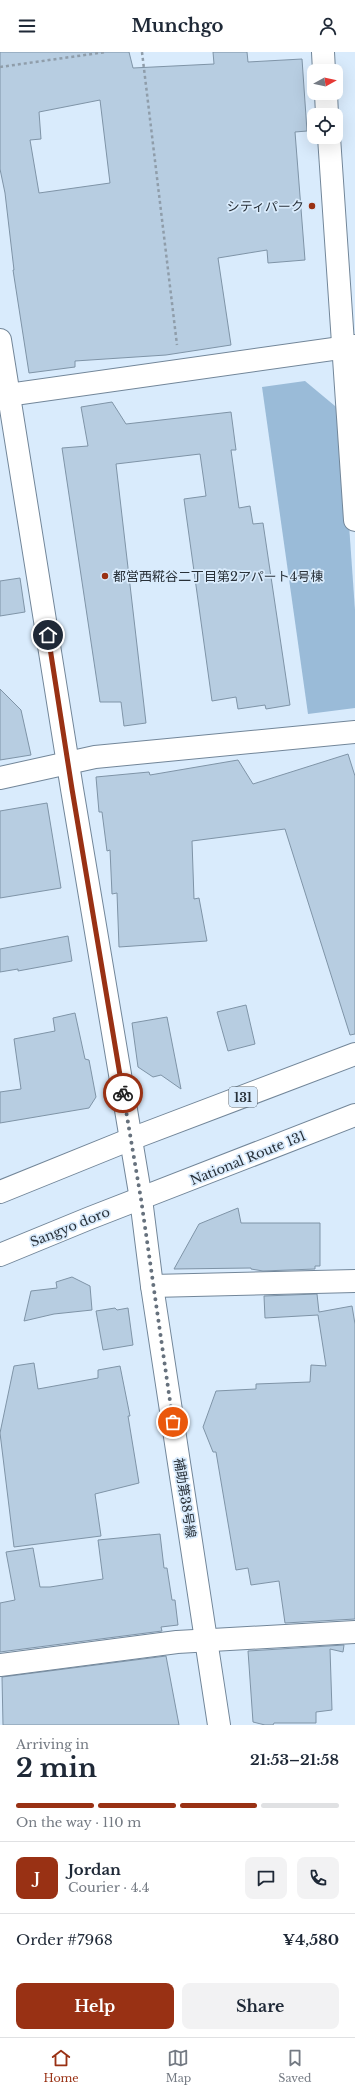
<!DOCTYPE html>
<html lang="en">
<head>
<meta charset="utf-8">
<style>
  :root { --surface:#fff; --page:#f2f2f3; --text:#1f2937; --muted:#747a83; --line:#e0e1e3; --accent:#993114 }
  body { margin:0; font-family:"Libre Baskerville","Noto Sans JP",serif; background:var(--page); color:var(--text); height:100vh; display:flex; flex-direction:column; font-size:15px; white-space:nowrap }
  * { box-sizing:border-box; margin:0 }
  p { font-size:13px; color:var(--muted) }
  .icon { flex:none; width:22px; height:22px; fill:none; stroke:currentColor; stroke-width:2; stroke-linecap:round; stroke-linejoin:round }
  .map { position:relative; height:1673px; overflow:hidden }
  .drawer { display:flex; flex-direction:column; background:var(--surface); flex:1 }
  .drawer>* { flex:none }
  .needle { width:26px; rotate:82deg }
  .tools { position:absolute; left:307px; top:12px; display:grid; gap:8px }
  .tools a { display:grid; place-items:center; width:36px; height:36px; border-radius:8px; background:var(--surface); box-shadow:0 4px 16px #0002; font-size:20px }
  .pin { position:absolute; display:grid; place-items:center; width:34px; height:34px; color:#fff; margin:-17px; border:2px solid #fff; border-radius:50%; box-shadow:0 1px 4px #0007 }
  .courier { position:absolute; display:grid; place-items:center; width:40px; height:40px; margin:-20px; border:3px solid #993114; border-radius:50%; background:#fff; color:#222; box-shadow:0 1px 5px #0007 }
  .head em { font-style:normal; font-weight:800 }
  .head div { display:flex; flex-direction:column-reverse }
  .head { display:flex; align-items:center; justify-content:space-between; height:68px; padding:0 16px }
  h1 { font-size:26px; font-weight:800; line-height:30px }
  .bar { display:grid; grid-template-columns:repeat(4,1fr); gap:6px 4px; align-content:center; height:48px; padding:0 16px }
  .bar i { height:5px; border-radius:3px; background:var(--line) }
  .bar .selected { background:var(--accent) }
  .bar p { grid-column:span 4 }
  .line { display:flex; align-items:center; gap:10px; padding:0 16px; border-top:1px solid var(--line) }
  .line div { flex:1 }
  .round { display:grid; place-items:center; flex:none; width:42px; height:42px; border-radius:8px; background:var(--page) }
  .primary-button { display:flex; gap:8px; margin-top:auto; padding:8px 16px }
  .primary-button a { flex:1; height:46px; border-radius:8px; background:var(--accent); color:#fff; font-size:16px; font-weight:800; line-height:46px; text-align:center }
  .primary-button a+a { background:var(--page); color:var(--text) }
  header { display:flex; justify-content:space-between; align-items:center; height:52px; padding:0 16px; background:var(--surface); font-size:18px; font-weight:800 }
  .tab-bar { display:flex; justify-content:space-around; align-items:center; height:56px; border-top:1px solid var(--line); background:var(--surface); font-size:11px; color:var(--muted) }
  .tab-bar a { display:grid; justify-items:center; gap:2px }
  .tab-bar .selected { color:var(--accent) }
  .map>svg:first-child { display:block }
  .green { fill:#9abbd8 }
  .building { fill:#b7cde1; stroke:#7f94a7; fill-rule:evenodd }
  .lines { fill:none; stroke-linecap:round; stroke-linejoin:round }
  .street-casing { stroke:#728699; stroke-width:24 }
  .secondary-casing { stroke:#728699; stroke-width:24 }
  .highway-casing { stroke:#728699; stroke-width:24 }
  .path { stroke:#8f9daa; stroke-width:2.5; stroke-dasharray:3 3; stroke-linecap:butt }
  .street { stroke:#fff; stroke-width:22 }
  .secondary { stroke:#fff; stroke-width:22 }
  .highway { stroke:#fff; stroke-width:22 }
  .done { stroke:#66717d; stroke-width:4; stroke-dasharray:0 7.2 }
  .route { stroke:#993114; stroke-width:5 }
  .poi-dot { fill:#993114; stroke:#d9ebfc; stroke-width:1.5 }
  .labels { text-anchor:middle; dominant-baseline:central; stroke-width:3.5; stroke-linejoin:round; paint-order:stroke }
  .shield { fill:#d9ebfc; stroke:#5d6873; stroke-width:1 }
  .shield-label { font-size:12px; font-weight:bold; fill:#283038 }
  .poi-label { font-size:13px; fill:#283038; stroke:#d9ebfc; text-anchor:end }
  .street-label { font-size:13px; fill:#283038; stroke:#d9ebfc }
</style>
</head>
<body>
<header><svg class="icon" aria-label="menu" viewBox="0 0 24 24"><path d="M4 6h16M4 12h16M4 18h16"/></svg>Munchgo<svg class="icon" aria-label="person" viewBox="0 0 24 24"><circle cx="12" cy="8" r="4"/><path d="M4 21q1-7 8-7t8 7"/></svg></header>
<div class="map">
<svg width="355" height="1673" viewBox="0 0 355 1673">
  <rect width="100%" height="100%" fill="#d9ebfc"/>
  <polygon class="green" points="305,329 341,359 355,558 355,656 308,662 262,335"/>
  <g class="building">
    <path d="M0 0H129L133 16 214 12 213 0H247L248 10 302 7 307 79 295 80 305 208 268 211 267 198 218 206 231 293 166 303 75 309V315L29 321 13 218H14L5 141 0 117ZM100 48 110 131 39 141 30 88 41 87 39 60Z"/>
    <polygon points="112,350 126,372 231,360 236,398 231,398 239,456 250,454 253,472 263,471 290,653 266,657 265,653 238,657 236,645 212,649 184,447 206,444 200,402 116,412 146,671 124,674 121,650 100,650 62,396 88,394 81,355"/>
    <polygon points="20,526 25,560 0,564 0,529"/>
    <polygon points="0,637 21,658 31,703 0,708"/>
    <polygon points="348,702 355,724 355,982 350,983 285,777 192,789 194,847 199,846 207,889 119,895 117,841 112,842 110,798 107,799 102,760 99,760 96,725 149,720 150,723 238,708 253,732"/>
    <polygon points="47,751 61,836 0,846 0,759"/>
    <polygon points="68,884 72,909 18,919 18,917 0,920 0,897"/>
    <polygon points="246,953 255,992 228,999 217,960"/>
    <polygon points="75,961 85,1007 89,1008 96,1045 89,1056 0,1071 0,1040 21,1037 14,987 55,979 53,966"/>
    <polygon points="167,965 181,1037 161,1023 153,1025 138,1015 132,971"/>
    <polygon points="238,1156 241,1171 320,1171 320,1214 315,1214 315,1217 263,1219 251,1217 251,1216 174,1217 199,1172"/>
    <polygon points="72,1225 90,1234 92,1258 54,1262 24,1269 31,1239 57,1236 56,1230"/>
    <polygon points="317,1242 319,1260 352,1254 355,1272 355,1567 285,1571 279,1529 251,1533 248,1516 236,1518 216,1400 213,1400 203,1375 216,1339 256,1337 256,1332 310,1330 311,1313 326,1314 318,1263 265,1266 264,1244"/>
    <polygon points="115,1256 117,1258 128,1256 133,1293 103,1298 96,1259"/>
    <polygon points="34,1311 38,1337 98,1326 98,1318 120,1314 130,1364 128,1364 139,1431 95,1442 101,1484 14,1495 0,1381 14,1314"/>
    <polygon points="160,1482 164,1516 167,1516 172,1548 175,1548 178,1573 161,1575 162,1579 0,1600 0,1551 15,1548 6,1500 33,1496 40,1535 50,1535 103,1527 98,1488"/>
    <polygon points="344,1593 343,1600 330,1597 332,1658 316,1660 316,1671 274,1671 273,1673 265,1673 253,1670 248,1599"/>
    <polygon points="166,1604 179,1673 3,1673 2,1625"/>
  </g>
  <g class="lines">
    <g class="street-casing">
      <g id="street">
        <polyline points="323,0 324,19"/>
        <polyline points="326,41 327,63"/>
        <polyline points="329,85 355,468"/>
        <polyline points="0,344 355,294"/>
        <polyline points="0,726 95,705 355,680"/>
        <polyline points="152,1234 355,1229"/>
        <polyline points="0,1613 177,1590 355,1580"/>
      </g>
    </g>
    <g class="secondary-casing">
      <polyline id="secondary" points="0,288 72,737 141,1147 152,1234 219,1673"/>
    </g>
    <g class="highway-casing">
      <g id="highway">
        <polyline points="0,1140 131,1087 355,1002"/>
        <polyline points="0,1203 90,1166 355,1063"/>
      </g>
    </g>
    <g class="path">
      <polyline points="142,0 177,293"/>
      <polyline points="0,15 106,0"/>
    </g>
    <use href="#street" class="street"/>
    <use href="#secondary" class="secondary"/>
    <use href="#highway" class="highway"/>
  </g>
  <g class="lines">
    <polyline class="done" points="123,1041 141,1147 173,1370"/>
    <polyline class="route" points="48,583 72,737 123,1041"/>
  </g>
  <g class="poi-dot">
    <circle cx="312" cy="154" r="4"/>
    <circle cx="105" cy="524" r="4"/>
  </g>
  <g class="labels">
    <rect class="shield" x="229" y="1035" width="28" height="20" rx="3"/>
    <g class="shield-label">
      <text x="243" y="1045">131</text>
    </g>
    <g class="poi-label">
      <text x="304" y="154">シティパーク</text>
      <text x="113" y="524" text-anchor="start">都営西糀谷二丁目第2アパート4号棟</text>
    </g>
    <g class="street-label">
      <text transform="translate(248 1106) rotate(-22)">National Route 131</text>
      <text transform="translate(70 1175) rotate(-22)">Sangyo doro</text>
      <text transform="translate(185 1446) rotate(81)">補助第38号線</text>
    </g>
  </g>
</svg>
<div class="tools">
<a><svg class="needle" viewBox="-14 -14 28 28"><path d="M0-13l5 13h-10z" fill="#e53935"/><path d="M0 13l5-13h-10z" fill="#747a83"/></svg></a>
<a><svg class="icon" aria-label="locate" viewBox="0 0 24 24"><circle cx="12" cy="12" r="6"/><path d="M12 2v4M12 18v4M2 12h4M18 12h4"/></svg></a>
</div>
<div class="pin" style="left:173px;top:1370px;background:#ea580c"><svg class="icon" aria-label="bag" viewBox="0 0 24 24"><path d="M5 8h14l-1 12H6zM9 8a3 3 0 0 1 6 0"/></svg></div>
<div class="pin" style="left:48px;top:583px;background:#1f2937"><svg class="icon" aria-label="home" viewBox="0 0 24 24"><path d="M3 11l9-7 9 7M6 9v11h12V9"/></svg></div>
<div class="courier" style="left:123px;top:1041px"><svg class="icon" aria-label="bike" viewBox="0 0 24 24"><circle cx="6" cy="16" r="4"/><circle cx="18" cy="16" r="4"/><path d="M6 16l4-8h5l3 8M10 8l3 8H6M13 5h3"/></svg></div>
</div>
<section class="drawer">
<div class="head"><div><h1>2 min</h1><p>Arriving in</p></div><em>21:53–21:58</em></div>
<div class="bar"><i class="selected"></i><i class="selected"></i><i class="selected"></i><i></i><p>On the way · 110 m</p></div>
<div class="line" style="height:72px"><b class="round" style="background:var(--accent);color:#fff">J</b><div><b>Jordan</b><p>Courier · 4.4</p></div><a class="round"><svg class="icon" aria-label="chat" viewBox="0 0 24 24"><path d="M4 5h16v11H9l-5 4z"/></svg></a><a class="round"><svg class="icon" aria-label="phone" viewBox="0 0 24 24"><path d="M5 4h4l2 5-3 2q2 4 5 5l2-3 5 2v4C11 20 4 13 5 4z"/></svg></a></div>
<div class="line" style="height:52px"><div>Order #7968</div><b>¥4,580</b></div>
<div class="primary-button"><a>Help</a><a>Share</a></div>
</section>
<nav class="tab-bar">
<a class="selected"><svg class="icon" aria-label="home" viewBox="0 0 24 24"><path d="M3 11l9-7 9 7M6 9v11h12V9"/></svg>Home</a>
<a><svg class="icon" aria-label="map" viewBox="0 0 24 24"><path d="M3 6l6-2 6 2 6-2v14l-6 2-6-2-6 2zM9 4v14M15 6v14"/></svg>Map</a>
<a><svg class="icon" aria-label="saved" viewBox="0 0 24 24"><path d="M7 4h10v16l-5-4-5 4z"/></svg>Saved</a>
</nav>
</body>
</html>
